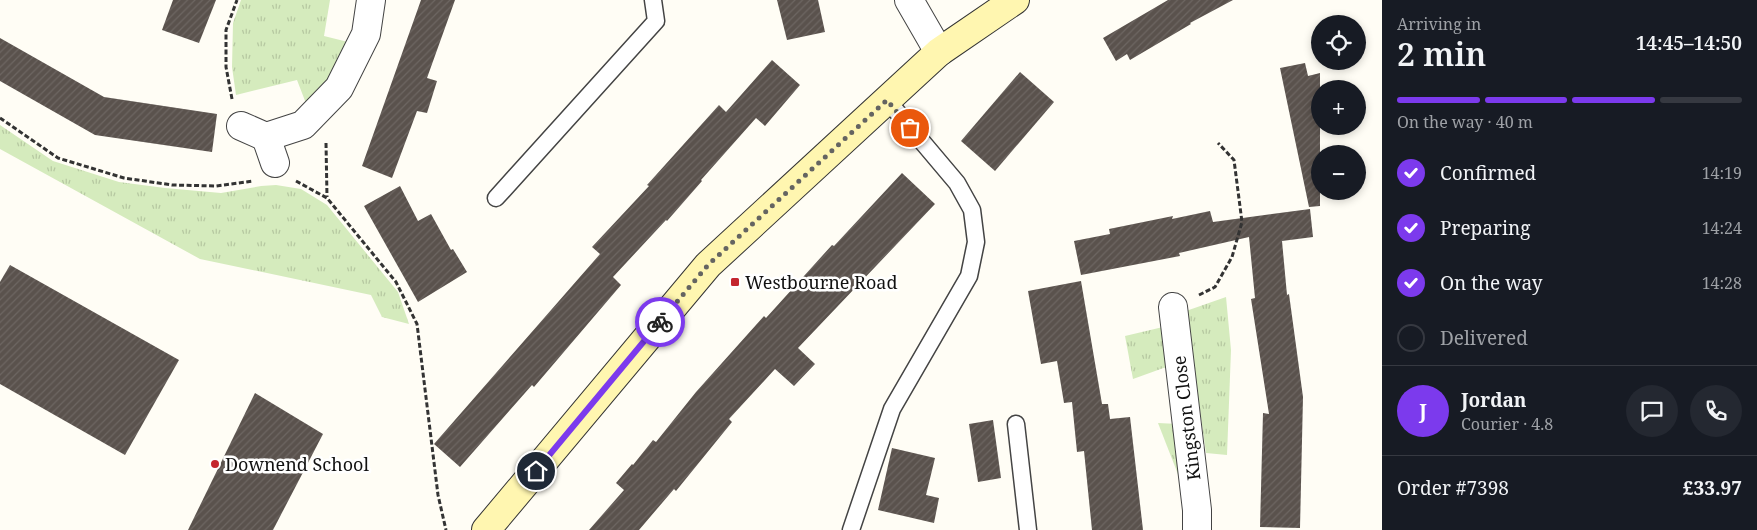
<!DOCTYPE html>
<html lang="en">
<head>
<meta charset="utf-8">
<style>
  :root { --surface:#171b24; --page:#242831; --text:#f1f3f6; --muted:#9ea1a6; --line:#363941; --accent:#7c3aed }
  body { margin:0; font-family:"Noto Serif",serif; background:var(--page); color:var(--text); height:100vh; display:flex; flex-direction:column; font-size:19px; white-space:nowrap }
  * { box-sizing:border-box; margin:0 }
  p { font-size:16px; color:var(--muted) }
  .icon { flex:none; width:28px; height:28px; fill:none; stroke:currentColor; stroke-width:2; stroke-linecap:round; stroke-linejoin:round }
  .map { position:relative; flex:1; overflow:hidden }
  .sheet { display:flex; flex-direction:column; background:var(--surface); width:375px }
  .sheet>* { flex:none }
  .controls { position:absolute; left:1311px; top:15px; display:grid; gap:10px }
  .controls a { display:grid; place-items:center; width:55px; height:55px; border-radius:50%; background:var(--surface); box-shadow:0 2px 8px #0003; font-size:25px }
  .pin { position:absolute; display:grid; place-items:center; width:42px; height:42px; color:#fff; margin:-21px; border:2px solid #fff; border-radius:50%; box-shadow:0 1px 5px #0007 }
  .courier { position:absolute; display:grid; place-items:center; width:50px; height:50px; margin:-25px; border:4px solid #7c3aed; border-radius:50%; background:#fff; color:#222; box-shadow:0 1px 6px #0007 }
  .head em { font-style:normal; font-weight:600 }
  .head div { display:flex; flex-direction:column-reverse }
  .head { display:flex; align-items:center; justify-content:space-between; height:85px; padding:0 15px }
  h1 { font-size:32px; font-weight:600; line-height:38px }
  .bar { display:grid; grid-template-columns:repeat(4,1fr); gap:8px 5px; align-content:center; height:60px; padding:0 15px }
  .bar i { height:6px; border-radius:4px; background:var(--line) }
  .bar .current { background:var(--accent) }
  .bar p { grid-column:span 4 }
  .line { display:flex; align-items:center; gap:12px; padding:0 15px; border-top:1px solid var(--line) }
  .line div { flex:1 }
  .round { display:grid; place-items:center; flex:none; width:52px; height:52px; border-radius:26px; background:var(--page) }
  ol { padding:0 15px; list-style:none }
  li { display:flex; align-items:center; gap:15px; height:55px }
  li p { margin-inline-start:auto }
  li .icon { padding:5px; border-radius:50%; background:var(--accent); color:#fff; stroke-width:4 }
  li:last-child { color:var(--muted) }
  li i { width:28px; height:28px; border:2px solid var(--line); border-radius:50% }
  main { display:flex; flex:1; min-height:0 }
  .map>svg:first-child { display:block }
  .grass { fill:url(#grass-tufts) }
  .building { fill:url(#building-hatch) }
  .lines { fill:none; stroke-linecap:round; stroke-linejoin:round }
  .lane-casing { stroke:#444; stroke-width:19 }
  .street-casing { stroke:#444; stroke-width:30 }
  .secondary-casing { stroke:#333; stroke-width:30 }
  .path { stroke:#333; stroke-width:3; stroke-dasharray:5 2.5; stroke-linecap:butt }
  .lane { stroke:#fff; stroke-width:16 }
  .street { stroke:#fff; stroke-width:28 }
  .secondary { stroke:#fff6b0; stroke-width:28 }
  .done { stroke:#646461; stroke-width:5; stroke-dasharray:0 9 }
  .route { stroke:#7c3aed; stroke-width:6 }
  .poi-dot { fill:#c4262e; stroke:#fff; stroke-width:2 }
  .labels { text-anchor:middle; dominant-baseline:central; stroke-width:5; stroke-linejoin:round; paint-order:stroke }
  .poi-label { font-size:18px; fill:#111; stroke:#fff; text-anchor:start }
  .street-label { font-size:18px; fill:#111; stroke:#fff }
</style>
</head>
<body>
<main>
<div class="map">
<svg width="1382" height="530" viewBox="0 0 1382 530">
  <defs>
    <pattern id="grass-tufts" width="24" height="20" patternUnits="userSpaceOnUse" patternTransform="scale(1.25)"><rect width="24" height="20" fill="#d5ebbd"/><path d="M3 7l-1-3M5 7V3M7 7l1-3M15 17l-1-3M17 17v-4M19 17l1-3" fill="none" stroke="#b6c8a1"/></pattern>
    <pattern id="building-hatch" width="6" height="6" patternUnits="userSpaceOnUse" patternTransform="scale(1.25)"><rect width="6" height="6" fill="#5a524d"/><path d="M-1 1l2-2M0 6l6-6M5 7l2-2" fill="none" stroke="#6d6662"/></pattern>
  </defs>
  <rect width="100%" height="100%" fill="#fffdf5"/>
  <g class="grass">
    <polygon points="241,0 330,0 324,36 348,42 330,81 307,106 297,80 236,95 232,67 233,23"/>
    <polygon points="0,125 53,161 119,182 165,188 221,193 261,186 276,185 301,189 327,205 398,292 409,324 382,317 371,295 200,259 0,149"/>
    <polygon points="1226,297 1231,350 1227,455 1206,453 1186,311"/>
    <polygon points="1163,327 1169,366 1133,379 1125,336"/>
    <polygon points="1158,423 1178,424 1181,482"/>
  </g>
  <g class="building">
    <polygon points="173,0 216,0 199,43 162,30"/>
    <polygon points="421,0 455,0 427,78 437,81 427,113 417,111 392,178 362,166"/>
    <polygon points="777,0 818,0 825,32 787,40"/>
    <polygon points="1168,0 1233,0 1190,23 1191,24 1130,60 1127,54 1116,61 1103,38"/>
    <polygon points="0,38 104,97 217,114 212,152 95,135 0,81"/>
    <polygon points="772,60 800,85 765,126 756,118 701,180 702,181 667,221 666,220 613,277 621,285 534,387 532,385 460,467 434,444 600,254 592,247 649,186 647,185 719,105 726,112"/>
    <polygon points="1305,63 1308,76 1320,73 1320,206 1309,207 1280,68"/>
    <polygon points="1020,72 1054,102 995,171 961,141"/>
    <polygon points="902,173 935,204 798,348 815,364 794,386 775,369 729,419 732,422 676,491 674,489 639,530 589,530 624,490 616,483 632,464 633,465 653,440 656,442 696,392 764,316 766,318 832,245 834,246"/>
    <polygon points="400,186 418,221 431,214 451,250 453,249 467,272 418,302 364,206"/>
    <polygon points="1310,209 1313,237 1282,241 1287,295 1289,294 1303,397 1300,528 1260,527 1263,413 1269,414 1251,299 1255,298 1249,237 1179,253 1180,256 1081,275 1074,241 1110,234 1109,229 1173,216 1172,219 1210,211 1213,222"/>
    <polygon points="10,265 179,360 125,455 0,384 0,282"/>
    <polygon points="1081,281 1102,404 1108,404 1110,419 1130,417 1143,530 1092,530 1084,451 1077,452 1072,402 1064,403 1057,361 1041,364 1028,291"/>
    <polygon points="255,393 323,434 273,530 188,530"/>
    <polygon points="993,420 1001,478 978,482 969,424"/>
    <polygon points="892,448 935,458 926,495 939,498 934,523 878,510"/>
  </g>
  <g class="lines">
    <g class="lane-casing">
      <g id="lane">
        <polyline points="496,198 656,21 653,0"/>
        <polyline points="1016,424 1028,530"/>
        <polyline points="851,530 892,409 969,276 976,242 972,210 957,183 887,100"/>
      </g>
    </g>
    <g class="street-casing">
      <g id="street">
        <polyline points="909,0 939,52"/>
        <polyline points="241,126 266,137 303,125 339,88 366,34 371,0"/>
        <polyline points="266,137 275,163"/>
        <polyline points="1173,307 1197,510 1197,530"/>
      </g>
    </g>
    <g class="secondary-casing">
      <polyline id="secondary" points="486,530 708,265 939,52 1015,0"/>
    </g>
    <g class="path">
      <polyline points="232,99 226,67 226,30 237,0"/>
      <polyline points="0,118 58,158 124,178 172,185 216,186 253,181"/>
      <polyline points="326,143 327,197"/>
      <polyline points="296,181 327,198 396,282 417,324 438,495 446,530"/>
      <polyline points="1199,295 1215,287 1232,257 1242,222 1234,160 1218,143"/>
    </g>
    <use href="#lane" class="lane"/>
    <use href="#street" class="street"/>
    <use href="#secondary" class="secondary"/>
  </g>
  <g class="lines">
    <polyline class="done" points="660,322 708,265 887,100 910,128"/>
    <polyline class="route" points="536,471 660,322"/>
  </g>
  <g class="poi-dot">
    <rect x="730" y="277" width="10" height="10" rx="2.5"/>
    <circle cx="215" cy="464" r="5"/>
  </g>
  <g class="labels">
    <g class="poi-label">
      <text x="745" y="282">Westbourne Road</text>
      <text x="225" y="464">Downend School</text>
    </g>
    <g class="street-label">
      <text transform="translate(1186 418) rotate(-97)">Kingston Close</text>
    </g>
  </g>
</svg>
<div class="controls">
<a><svg class="icon" aria-label="locate" viewBox="0 0 24 24"><circle cx="12" cy="12" r="6"/><path d="M12 2v4M12 18v4M2 12h4M18 12h4"/></svg></a>
<a>+</a>
<a>−</a>
</div>
<div class="pin" style="left:910px;top:128px;background:#ea580c"><svg class="icon" aria-label="bag" viewBox="0 0 24 24"><path d="M5 8h14l-1 12H6zM9 8a3 3 0 0 1 6 0"/></svg></div>
<div class="pin" style="left:536px;top:471px;background:#1f2937"><svg class="icon" aria-label="home" viewBox="0 0 24 24"><path d="M3 11l9-7 9 7M6 9v11h12V9"/></svg></div>
<div class="courier" style="left:660px;top:322px"><svg class="icon" aria-label="bike" viewBox="0 0 24 24"><circle cx="6" cy="16" r="4"/><circle cx="18" cy="16" r="4"/><path d="M6 16l4-8h5l3 8M10 8l3 8H6M13 5h3"/></svg></div>
</div>
<section class="sheet">
<div class="head"><div><h1>2 min</h1><p>Arriving in</p></div><em>14:45–14:50</em></div>
<div class="bar"><i class="current"></i><i class="current"></i><i class="current"></i><i></i><p>On the way · 40 m</p></div>
<ol>
<li><svg class="icon" aria-label="check" viewBox="0 0 24 24"><path d="M5 12l5 5 9-10"/></svg>Confirmed<p>14:19</p></li>
<li><svg class="icon" aria-label="check" viewBox="0 0 24 24"><path d="M5 12l5 5 9-10"/></svg>Preparing<p>14:24</p></li>
<li><svg class="icon" aria-label="check" viewBox="0 0 24 24"><path d="M5 12l5 5 9-10"/></svg>On the way<p>14:28</p></li>
<li><i></i>Delivered</li>
</ol>
<div class="line" style="height:90px"><b class="round" style="background:var(--accent);color:#fff">J</b><div><b>Jordan</b><p>Courier · 4.8</p></div><a class="round"><svg class="icon" aria-label="chat" viewBox="0 0 24 24"><path d="M4 5h16v11H9l-5 4z"/></svg></a><a class="round"><svg class="icon" aria-label="phone" viewBox="0 0 24 24"><path d="M5 4h4l2 5-3 2q2 4 5 5l2-3 5 2v4C11 20 4 13 5 4z"/></svg></a></div>
<div class="line" style="height:65px"><div>Order #7398</div><b>£33.97</b></div>
</section>
</main>
</body>
</html>
